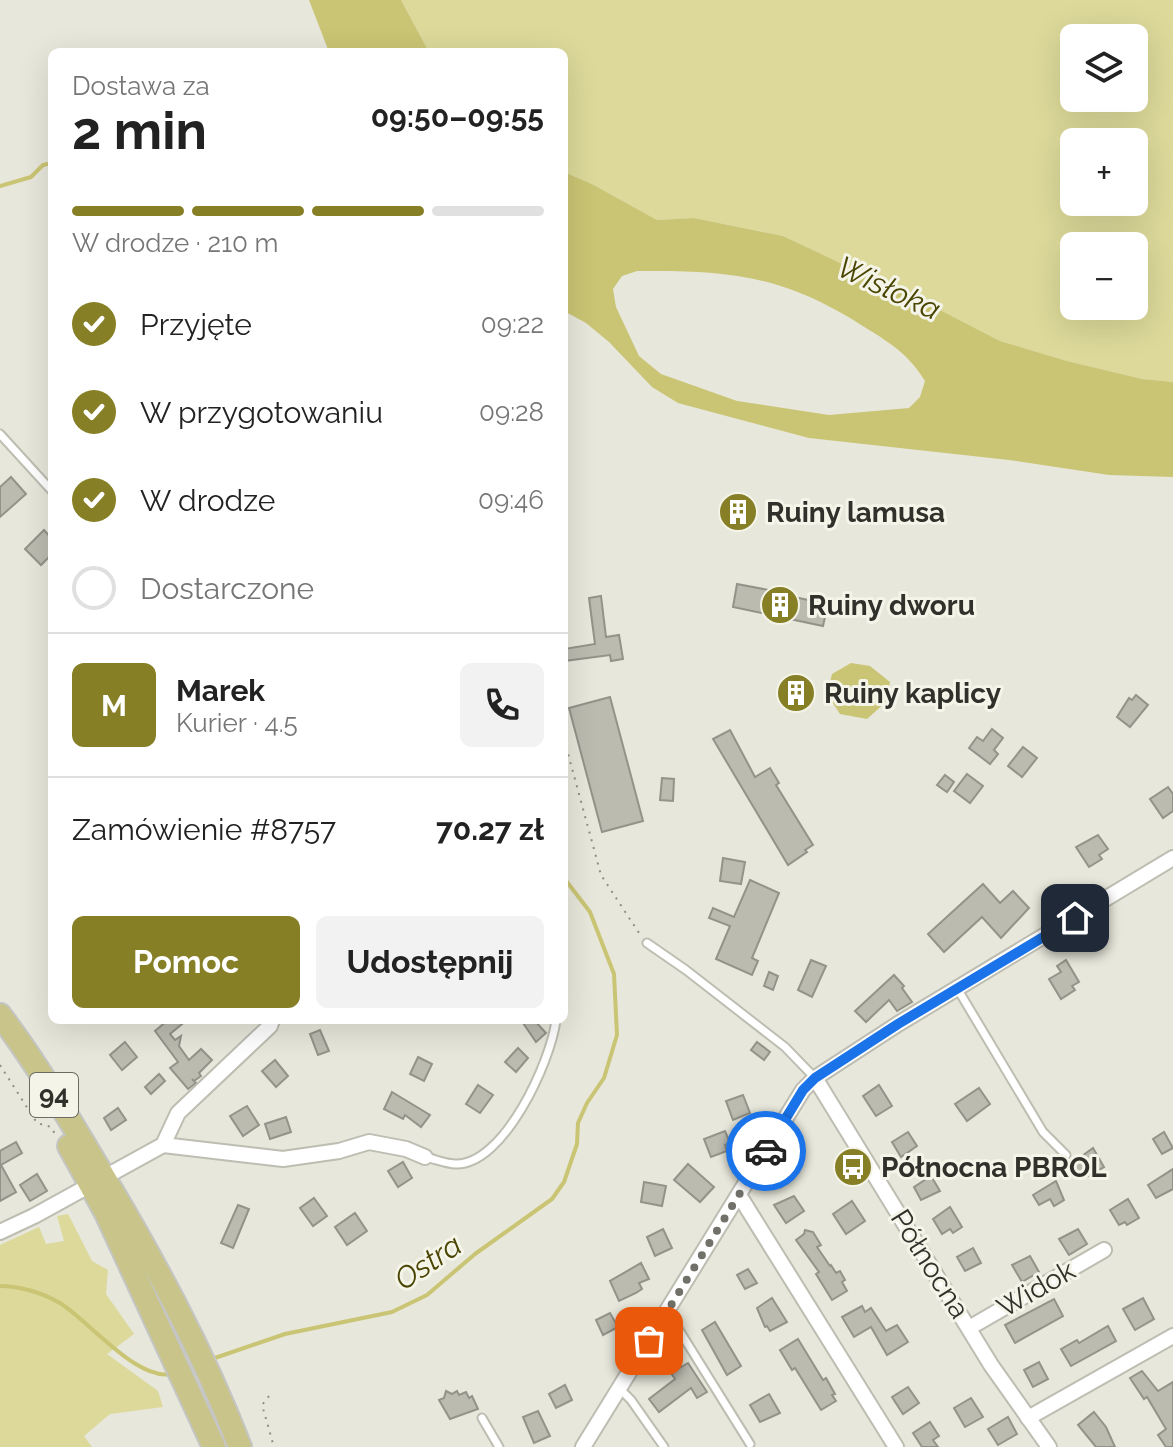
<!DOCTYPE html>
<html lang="pl">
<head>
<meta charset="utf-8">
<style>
  :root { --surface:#fff; --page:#f2f2f2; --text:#222; --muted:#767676; --line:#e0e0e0; --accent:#867f26 }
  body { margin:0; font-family:Raleway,sans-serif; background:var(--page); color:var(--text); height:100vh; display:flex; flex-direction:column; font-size:30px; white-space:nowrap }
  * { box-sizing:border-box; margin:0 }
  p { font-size:26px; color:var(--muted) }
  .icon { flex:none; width:44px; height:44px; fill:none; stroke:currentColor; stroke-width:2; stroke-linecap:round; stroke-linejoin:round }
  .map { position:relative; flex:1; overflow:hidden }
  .details { position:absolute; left:48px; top:48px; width:520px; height:976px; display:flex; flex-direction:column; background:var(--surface); border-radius:12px; box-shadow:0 8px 32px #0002 }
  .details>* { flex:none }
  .buttons { position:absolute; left:1060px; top:24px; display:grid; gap:16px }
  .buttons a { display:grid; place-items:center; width:88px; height:88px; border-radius:12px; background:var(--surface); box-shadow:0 8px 32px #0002; font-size:40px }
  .pin { position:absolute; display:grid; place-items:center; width:68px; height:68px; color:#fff; margin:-34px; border-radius:16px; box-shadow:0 4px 12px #0006 }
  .courier { position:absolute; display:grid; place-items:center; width:80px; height:80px; margin:-40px; border:6px solid #1a73e8; border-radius:50%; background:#fff; color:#222; box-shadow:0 2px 10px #0007 }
  .head em { font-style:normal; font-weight:700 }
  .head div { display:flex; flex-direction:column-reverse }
  .head { display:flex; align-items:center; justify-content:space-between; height:136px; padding:0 24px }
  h1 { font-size:52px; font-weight:700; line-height:60px }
  .bar { display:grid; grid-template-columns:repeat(4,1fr); gap:12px 8px; align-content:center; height:96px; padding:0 24px }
  .bar i { height:10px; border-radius:6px; background:var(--line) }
  .bar .on { background:var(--accent) }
  .bar p { grid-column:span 4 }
  .line { display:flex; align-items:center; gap:20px; padding:0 24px; border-top:2px solid var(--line) }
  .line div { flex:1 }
  .round { display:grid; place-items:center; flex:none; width:84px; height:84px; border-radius:12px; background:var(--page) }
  ol { padding:0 24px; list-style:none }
  li { display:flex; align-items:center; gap:24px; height:88px }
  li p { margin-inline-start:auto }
  li .icon { padding:8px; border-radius:50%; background:var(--accent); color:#fff; stroke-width:4 }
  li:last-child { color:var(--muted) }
  li i { width:44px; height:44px; border:4px solid var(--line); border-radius:50% }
  .cta { display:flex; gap:16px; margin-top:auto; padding:16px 24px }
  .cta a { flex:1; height:92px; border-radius:12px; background:var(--accent); color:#fff; font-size:32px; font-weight:700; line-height:92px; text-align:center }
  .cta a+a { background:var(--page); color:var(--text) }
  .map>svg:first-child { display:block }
  .green { fill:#dcd99a; fill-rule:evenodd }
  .water { fill:#cac574; fill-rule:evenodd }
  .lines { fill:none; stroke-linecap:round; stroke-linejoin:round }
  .stream { stroke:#cac574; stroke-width:4 }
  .building { fill:#bbbbb0; stroke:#949389; stroke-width:2 }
  .lane-casing { stroke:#bebdb2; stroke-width:11 }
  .street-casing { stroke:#bebdb2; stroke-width:18 }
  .primary-casing { stroke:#c5c5c4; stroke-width:26 }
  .path { stroke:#8f8f86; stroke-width:2; stroke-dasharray:2 6; stroke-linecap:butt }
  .lane { stroke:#fff; stroke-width:7 }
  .street { stroke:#fff; stroke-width:14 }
  .primary { stroke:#c9c58a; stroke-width:22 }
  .done { stroke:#717169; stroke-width:8; stroke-dasharray:0 14.4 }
  .route { stroke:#1a73e8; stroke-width:10 }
  .labels { text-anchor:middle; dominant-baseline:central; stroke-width:6; stroke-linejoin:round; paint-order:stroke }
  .shield { fill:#f4f4e8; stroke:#6c6c64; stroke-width:2 }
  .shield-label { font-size:26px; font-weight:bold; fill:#31312c }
  .poi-label { font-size:28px; font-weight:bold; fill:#31312c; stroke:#f4f4e8; text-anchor:start }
  .street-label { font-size:28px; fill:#31312c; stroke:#f4f4e8 }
  .water-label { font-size:30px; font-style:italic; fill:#4a4503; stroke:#f4f4e8 }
</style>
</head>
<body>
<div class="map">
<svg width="1173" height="1447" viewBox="0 0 1173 1447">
  <rect width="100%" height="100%" fill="#e7e7db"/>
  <g class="green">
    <path d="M401 0H1173V382L1142 379 1067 361 1000 341 940 310 783 236 694 218 657 220 592 184 564 172V52H429ZM1074 38H1134V98H1074ZM1074 142H1134V202H1074ZM1074 246H1134V306H1074Z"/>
    <polygon points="68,1214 92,1261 108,1270 106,1294 134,1334 107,1354 158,1391 163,1407 110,1414 84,1436 92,1447 0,1447 0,1245 39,1227 46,1244 64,1241 57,1216"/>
  </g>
  <g class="water">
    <polygon points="309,0 401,0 429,52 329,52"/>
    <path d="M564 172 592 184 657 220 694 218 783 236 940 310 1000 341 1067 361 1142 379 1173 382V477L1109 475 1009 460 809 438 719 414 678 403 652 387 609 342 586 323 564 311ZM637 271C732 270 785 276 866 328 892 344 909 355 925 381L920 397 909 408 829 415 737 401 661 374 639 356 616 307 613 289 622 276Z"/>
    <polygon points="851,663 870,666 890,682 887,701 867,719 840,714 827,694 832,674"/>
  </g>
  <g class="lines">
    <g class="stream">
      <polyline points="0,186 31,177 43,165 52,163"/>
      <path d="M0 1286C20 1286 43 1293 60 1303 88 1320 140 1385 174 1373"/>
      <polyline points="212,1359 285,1334 392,1312 427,1295 475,1254 552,1199 564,1182 577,1144 578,1123 587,1103 604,1078 617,1035 614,974 590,912 564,878"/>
    </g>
  </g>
  <g class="building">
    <polygon points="11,477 26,494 0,517 0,487"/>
    <polygon points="733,503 746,506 742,522 730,519"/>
    <polygon points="44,530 52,539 52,554 41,565 25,549"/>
    <polygon points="737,584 795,595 794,597 828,604 823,626 733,607"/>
    <polygon points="601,596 606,637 619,635 623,659 611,661 610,655 564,661 564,649 595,644 589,598"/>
    <polygon points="795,682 806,698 797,704 786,688"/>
    <polygon points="1136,695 1148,705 1130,727 1117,717 1129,698 1132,700"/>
    <polygon points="610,697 643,821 602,832 569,708"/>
    <polygon points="992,729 1003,738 994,750 998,754 990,764 969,748 977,737 983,741"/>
    <polygon points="730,730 755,777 770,768 779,783 776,785 813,845 805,850 807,852 788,865 713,739"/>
    <polygon points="1023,747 1037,758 1022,777 1008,766"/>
    <polygon points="967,774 983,786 970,803 954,791"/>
    <polygon points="945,775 954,782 947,792 937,785"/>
    <polygon points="662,778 674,779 673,801 660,800"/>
    <polygon points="1168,787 1173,794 1173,811 1163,818 1150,799"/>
    <polygon points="1098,835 1108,849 1099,855 1102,859 1089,867 1076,847"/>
    <polygon points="723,858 745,862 741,884 720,881"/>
    <polygon points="750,880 779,893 752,958 758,961 752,975 716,959 730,926 709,918 713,908 734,917"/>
    <polygon points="983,884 1000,903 1013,891 1029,908 1001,938 982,917 944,952 928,934"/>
    <polygon points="811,960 826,966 812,997 798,990"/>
    <polygon points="1066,960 1079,982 1072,986 1075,990 1061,999 1049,979 1061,972 1057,966"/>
    <polygon points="769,972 778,976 773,990 764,986"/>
    <polygon points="894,975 904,986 902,988 912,1002 897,1011 889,1000 866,1022 855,1011"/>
    <polygon points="168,1020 187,1020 170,1034 175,1040 181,1036 179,1046 189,1060 201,1049 212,1060 199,1073 201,1076 194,1081 192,1079 196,1083 188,1089 170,1068 178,1062 155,1031"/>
    <polygon points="521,1020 534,1020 546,1033 536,1042"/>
    <polygon points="320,1030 329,1051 318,1055 310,1034"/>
    <polygon points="125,1042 137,1057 122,1070 110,1055"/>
    <polygon points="757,1042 770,1052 764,1060 751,1050"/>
    <polygon points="518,1048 528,1058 516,1072 505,1062"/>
    <polygon points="418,1057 432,1064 424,1081 410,1074"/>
    <polygon points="275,1060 288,1076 276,1087 262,1071"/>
    <polygon points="159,1074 165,1081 151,1094 145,1087"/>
    <polygon points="478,1085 493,1095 480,1113 466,1104"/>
    <polygon points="879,1085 892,1106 876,1116 863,1096"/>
    <polygon points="979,1088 990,1104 967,1121 955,1104"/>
    <polygon points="392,1092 430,1115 421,1127 405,1115 403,1119 384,1109"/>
    <polygon points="743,1095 750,1113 733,1120 726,1101"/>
    <polygon points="247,1106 259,1125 243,1136 230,1116"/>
    <polygon points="118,1108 126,1120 111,1130 104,1118"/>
    <polygon points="286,1117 291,1132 270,1139 265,1124"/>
    <polygon points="725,1131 730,1143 725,1145 727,1151 711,1157 704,1139"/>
    <polygon points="908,1132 917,1146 901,1157 892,1142"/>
    <polygon points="1164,1132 1173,1148 1162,1154 1153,1139"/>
    <polygon points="16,1142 22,1153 1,1165 16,1192 0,1201 0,1151"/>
    <polygon points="1093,1148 1104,1167 1088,1176 1086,1172 1078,1176 1071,1164"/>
    <polygon points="403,1162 412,1178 398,1187 388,1171"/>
    <polygon points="688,1164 714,1187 700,1202 674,1180"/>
    <polygon points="1173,1169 1173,1189 1156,1198 1148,1185"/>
    <polygon points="37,1174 47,1191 30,1201 20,1185"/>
    <polygon points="931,1176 940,1191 921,1200 914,1187"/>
    <polygon points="1056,1181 1064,1200 1054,1206 1050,1199 1039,1205 1033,1195"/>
    <polygon points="644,1182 666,1186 662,1206 641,1202"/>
    <polygon points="794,1196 804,1211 786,1223 774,1205"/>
    <polygon points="314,1198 327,1216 313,1226 300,1208"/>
    <polygon points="1128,1199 1139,1218 1127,1225 1125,1222 1119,1225 1110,1210"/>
    <polygon points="852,1201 865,1221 846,1234 833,1214"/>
    <polygon points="238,1205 249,1209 233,1248 221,1243"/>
    <polygon points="950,1207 962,1227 953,1233 950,1229 942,1234 933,1219"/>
    <polygon points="355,1213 367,1231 347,1245 335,1227"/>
    <polygon points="663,1229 672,1248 655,1256 647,1237"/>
    <polygon points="1078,1229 1087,1244 1069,1255 1059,1239"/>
    <polygon points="805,1230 813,1232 821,1245 817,1247 830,1266 831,1265 836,1273 840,1271 845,1280 842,1282 847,1291 832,1300 816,1274 819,1272 796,1240 804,1234"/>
    <polygon points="973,1248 981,1263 965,1271 957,1257"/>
    <polygon points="1030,1256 1039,1272 1022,1282 1012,1265"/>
    <polygon points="641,1263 649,1279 639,1283 642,1289 636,1293 619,1301 610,1281"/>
    <polygon points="748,1269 757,1283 745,1289 737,1275"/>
    <polygon points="772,1298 787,1322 770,1331 767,1326 765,1327 757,1308"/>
    <polygon points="1143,1298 1154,1319 1135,1330 1123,1309"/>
    <polygon points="1054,1299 1063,1316 1015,1343 1005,1325"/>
    <polygon points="862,1306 865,1312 871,1308 886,1331 897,1325 908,1342 887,1355 871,1327 854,1337 842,1317"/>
    <polygon points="610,1313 618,1327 603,1335 596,1320"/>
    <polygon points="715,1322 741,1366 727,1375 702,1330"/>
    <polygon points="1108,1326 1116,1341 1071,1366 1061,1349 1077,1340 1079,1343"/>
    <polygon points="798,1339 823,1380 826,1378 835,1394 832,1395 836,1401 821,1410 795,1368 792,1370 780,1350"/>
    <polygon points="1039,1362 1048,1379 1033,1387 1024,1370"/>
    <polygon points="688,1363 707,1392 697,1398 691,1388 659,1412 649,1399 675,1379 671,1373"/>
    <polygon points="1142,1371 1158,1391 1173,1382 1173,1447 1166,1447 1158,1435 1166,1429 1147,1397 1144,1399 1130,1378"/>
    <polygon points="565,1385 572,1400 556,1408 549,1394"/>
    <polygon points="908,1387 919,1403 903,1414 892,1397"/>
    <polygon points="446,1391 452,1394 457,1391 459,1395 466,1392 469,1398 472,1396 478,1409 450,1419 439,1400 444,1398"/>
    <polygon points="769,1394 780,1413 760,1422 750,1405"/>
    <polygon points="971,1398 983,1417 965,1427 954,1408"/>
    <polygon points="538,1411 550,1436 534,1443 523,1417"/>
    <polygon points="1094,1412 1106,1427 1115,1447 1096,1447 1078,1425"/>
    <polygon points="1008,1417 1017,1434 998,1445 988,1429"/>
    <polygon points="930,1422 939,1436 933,1440 938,1447 922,1447 913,1433"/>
  </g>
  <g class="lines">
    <g class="lane-casing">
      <g id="lane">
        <polyline points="0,434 52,491"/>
        <polyline points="647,943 686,970 785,1047 815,1078"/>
        <polyline points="957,988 1043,1132 1066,1155"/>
        <path d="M425 1157C435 1159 446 1164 456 1164 504 1165 551 1061 556 1020"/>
        <polyline points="663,1318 679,1330 750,1444"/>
        <polyline points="619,1388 631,1400 664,1447"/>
        <polyline points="482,1418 499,1447"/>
      </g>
    </g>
    <g class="street-casing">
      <g id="street">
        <polyline points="815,1078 991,1365 1049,1447"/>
        <polyline points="163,1145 283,1159 339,1151 369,1142 406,1149 425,1157"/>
        <polyline points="739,1195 896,1447"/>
        <polyline points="0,1232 34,1216 163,1145 178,1113 270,1026 272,1020"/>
        <polyline points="969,1328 1104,1250"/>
        <polyline points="1028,1418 1173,1336"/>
        <polyline points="583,1447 803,1090 815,1078 898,1024 1173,858"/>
      </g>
    </g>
    <g class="primary-casing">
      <g id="primary">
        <path d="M0 1015C37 1064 68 1117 99 1169 153 1259 202 1349 240 1447"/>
        <polyline points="69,1146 106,1213 214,1447"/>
      </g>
    </g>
    <g class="path">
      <polyline points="564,739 601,875 641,936"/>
      <polyline points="0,1065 37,1123 51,1127 56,1136"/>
      <polyline points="269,1396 262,1405 274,1447"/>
    </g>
    <use href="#lane" class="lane"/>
    <use href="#street" class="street"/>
    <use href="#primary" class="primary"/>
  </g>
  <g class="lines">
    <polyline class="done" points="649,1341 766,1151"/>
    <polyline class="route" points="766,1151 803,1090 815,1078 898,1024 1075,918"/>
  </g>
  <defs>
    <g id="building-disc" transform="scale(2)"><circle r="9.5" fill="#867f26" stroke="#f4f4e8"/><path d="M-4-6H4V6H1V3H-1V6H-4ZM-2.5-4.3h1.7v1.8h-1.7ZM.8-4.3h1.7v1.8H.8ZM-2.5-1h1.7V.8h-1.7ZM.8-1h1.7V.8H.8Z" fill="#fff"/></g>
    <g id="bus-disc" transform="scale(2)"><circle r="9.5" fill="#867f26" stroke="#f4f4e8"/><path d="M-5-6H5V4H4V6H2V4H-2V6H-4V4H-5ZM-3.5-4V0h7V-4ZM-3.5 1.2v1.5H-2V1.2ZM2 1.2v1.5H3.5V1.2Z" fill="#fff"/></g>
  </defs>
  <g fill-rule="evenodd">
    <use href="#building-disc" x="738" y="512"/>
    <use href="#building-disc" x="780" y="605"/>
    <use href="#building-disc" x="796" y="693"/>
    <use href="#bus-disc" x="853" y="1167"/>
  </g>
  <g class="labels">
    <rect class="shield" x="30" y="1073" width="48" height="44" rx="6"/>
    <g class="shield-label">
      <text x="54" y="1095">94</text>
    </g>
    <g class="poi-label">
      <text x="766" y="512">Ruiny lamusa</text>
      <text x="808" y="605">Ruiny dworu</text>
      <text x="824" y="693">Ruiny kaplicy</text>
      <text x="881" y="1167">Północna PBROL</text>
    </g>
    <g class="street-label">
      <text transform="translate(930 1264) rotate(58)">Północna</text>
      <text transform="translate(1036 1289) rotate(-30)">Widok</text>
    </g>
    <g class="water-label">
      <text transform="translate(889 288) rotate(25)">Wisłoka</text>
      <text transform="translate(428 1262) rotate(-34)">Ostra</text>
    </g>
  </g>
</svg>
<div class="buttons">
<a><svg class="icon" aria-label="layers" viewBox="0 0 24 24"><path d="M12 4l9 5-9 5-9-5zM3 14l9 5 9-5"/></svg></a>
<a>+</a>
<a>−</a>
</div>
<div class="pin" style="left:649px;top:1341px;background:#ea580c"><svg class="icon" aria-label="bag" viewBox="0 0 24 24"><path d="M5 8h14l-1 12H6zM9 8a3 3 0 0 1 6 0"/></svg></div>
<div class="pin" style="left:1075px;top:918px;background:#1f2937"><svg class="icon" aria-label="home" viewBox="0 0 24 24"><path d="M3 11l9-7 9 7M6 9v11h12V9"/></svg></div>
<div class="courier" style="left:766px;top:1151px"><svg class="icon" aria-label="car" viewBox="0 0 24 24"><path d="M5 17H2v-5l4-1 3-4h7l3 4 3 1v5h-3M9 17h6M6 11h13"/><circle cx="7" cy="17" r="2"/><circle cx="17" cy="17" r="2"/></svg></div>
<section class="details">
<div class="head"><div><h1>2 min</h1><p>Dostawa za</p></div><em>09:50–09:55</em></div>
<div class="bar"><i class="on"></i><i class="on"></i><i class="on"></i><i></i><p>W drodze · 210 m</p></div>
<ol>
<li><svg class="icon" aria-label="check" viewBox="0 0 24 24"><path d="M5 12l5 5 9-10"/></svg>Przyjęte<p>09:22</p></li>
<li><svg class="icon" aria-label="check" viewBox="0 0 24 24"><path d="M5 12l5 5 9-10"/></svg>W przygotowaniu<p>09:28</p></li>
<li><svg class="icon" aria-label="check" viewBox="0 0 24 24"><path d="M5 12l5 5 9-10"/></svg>W drodze<p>09:46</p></li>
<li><i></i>Dostarczone</li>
</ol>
<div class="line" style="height:144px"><b class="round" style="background:var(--accent);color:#fff">M</b><div><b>Marek</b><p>Kurier · 4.5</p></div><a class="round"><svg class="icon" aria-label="phone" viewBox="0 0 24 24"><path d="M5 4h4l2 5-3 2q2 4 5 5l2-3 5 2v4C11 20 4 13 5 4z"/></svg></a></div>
<div class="line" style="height:104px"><div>Zamówienie #8757</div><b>70.27 zł</b></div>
<div class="cta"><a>Pomoc</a><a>Udostępnij</a></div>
</section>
</div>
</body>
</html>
